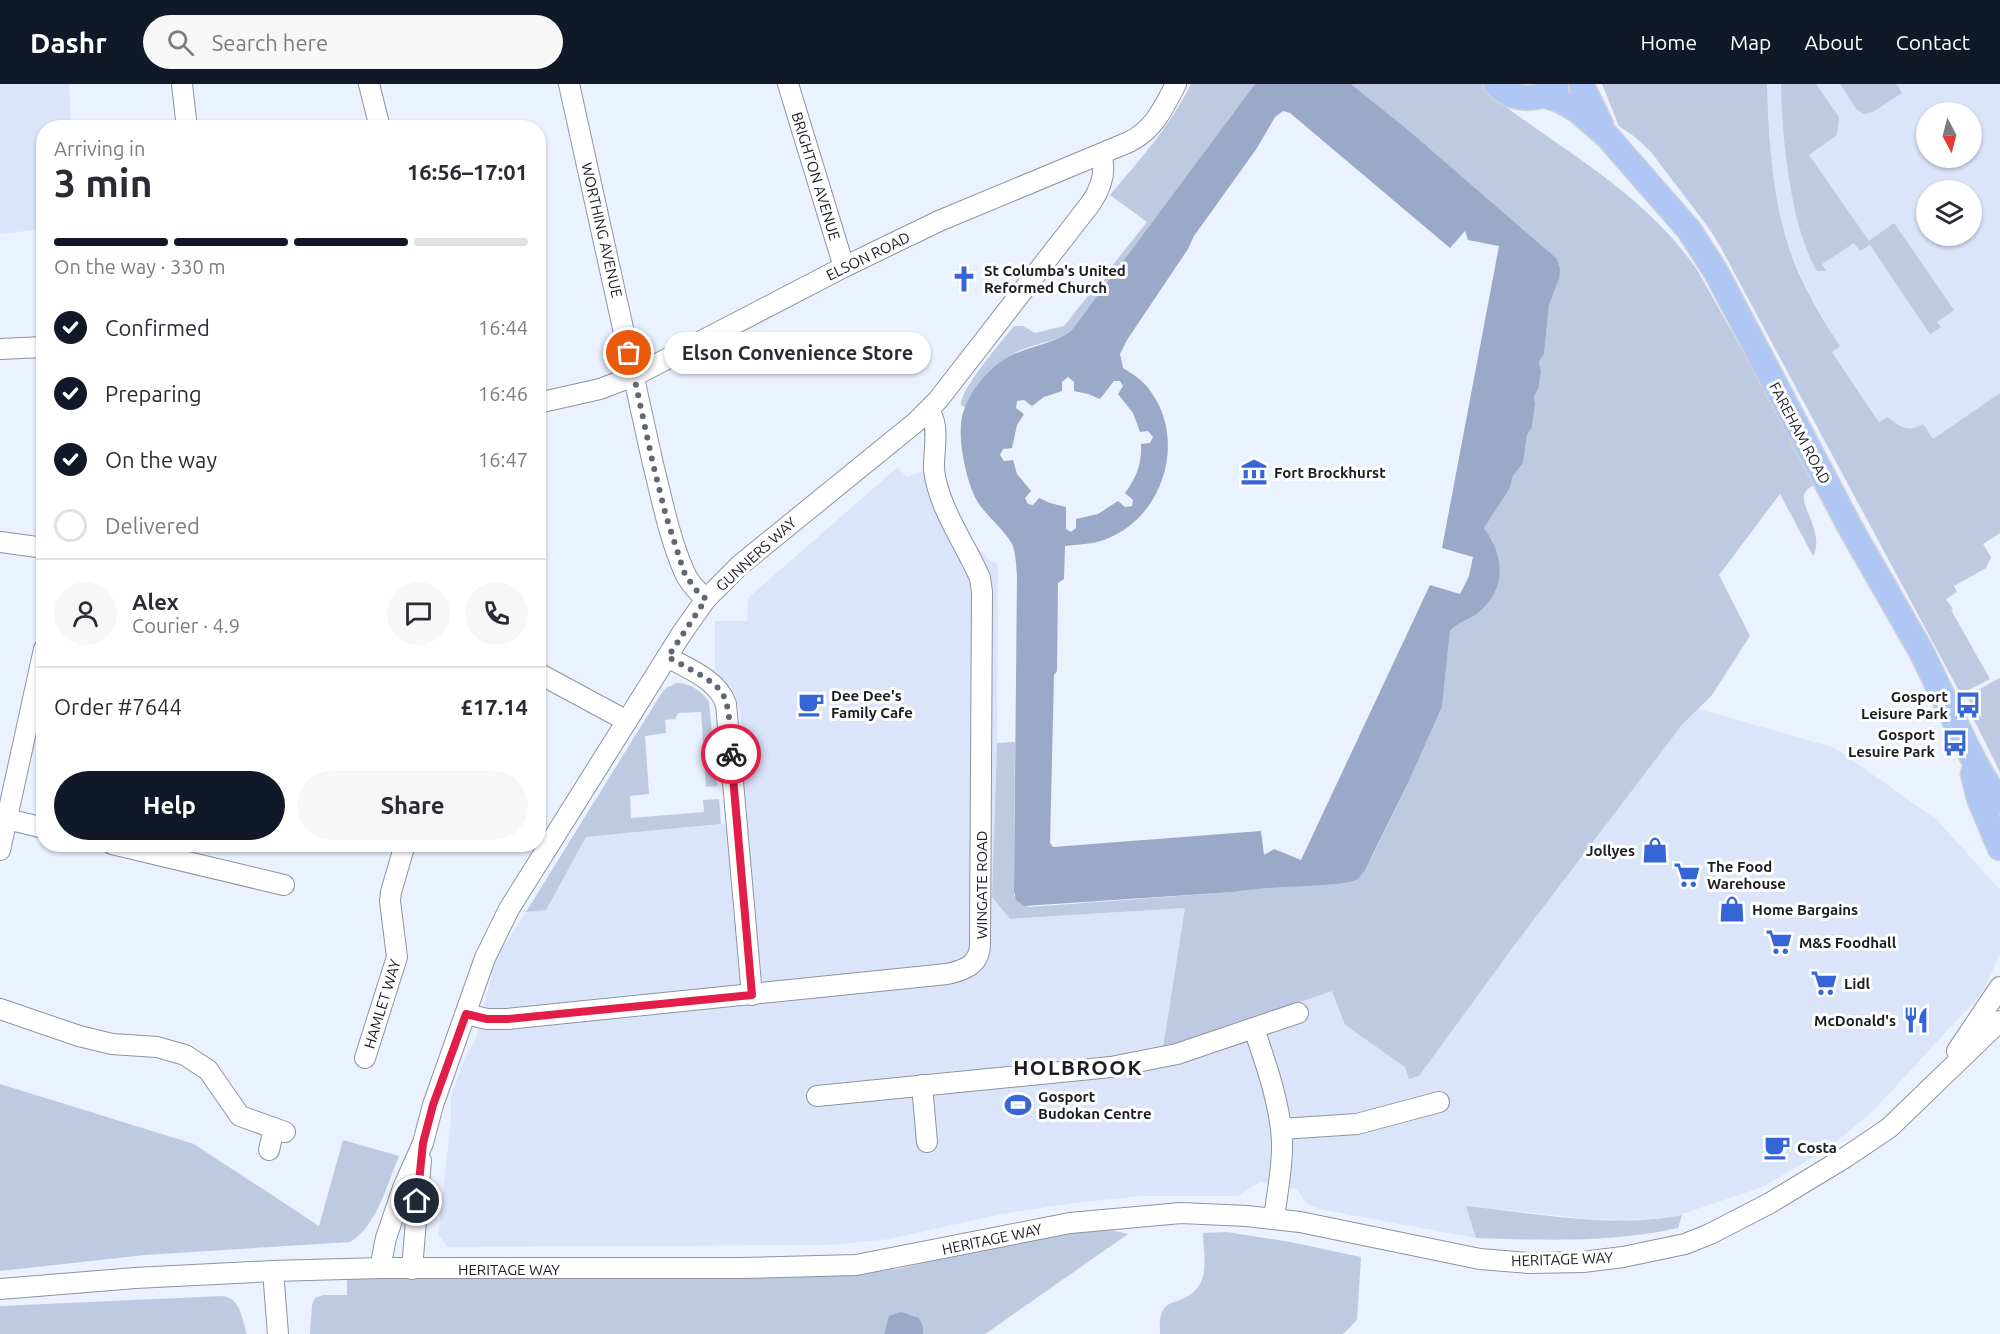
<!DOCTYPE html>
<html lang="en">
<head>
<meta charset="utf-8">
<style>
  :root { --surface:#fff; --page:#f7f7f7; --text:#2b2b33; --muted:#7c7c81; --line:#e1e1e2; --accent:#111827 }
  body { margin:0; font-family:Ubuntu,sans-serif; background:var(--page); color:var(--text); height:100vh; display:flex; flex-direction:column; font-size:22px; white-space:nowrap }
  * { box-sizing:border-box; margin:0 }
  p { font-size:20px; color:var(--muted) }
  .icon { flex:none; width:33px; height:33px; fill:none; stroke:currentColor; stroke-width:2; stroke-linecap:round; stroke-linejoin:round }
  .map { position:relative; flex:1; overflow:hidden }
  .sheet { position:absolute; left:36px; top:36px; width:510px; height:732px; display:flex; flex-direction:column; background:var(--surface); border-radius:24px; box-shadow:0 2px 4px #0004 }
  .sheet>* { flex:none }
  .needle { width:39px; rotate:173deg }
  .fabs { position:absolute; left:1916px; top:18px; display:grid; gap:12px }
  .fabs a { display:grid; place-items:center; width:66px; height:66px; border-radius:50%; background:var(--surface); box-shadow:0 2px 4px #0004; font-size:30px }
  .pin { position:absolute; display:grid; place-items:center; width:51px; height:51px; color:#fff; margin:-26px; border:3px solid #fff; border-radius:50%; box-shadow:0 2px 6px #0007 }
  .courier { position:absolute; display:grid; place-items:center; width:60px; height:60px; margin:-30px; border:4px solid #e11d48; border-radius:50%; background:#fff; color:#222; box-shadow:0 2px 8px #0007 }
  .bubble { position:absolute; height:42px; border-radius:21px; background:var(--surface); box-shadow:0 2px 4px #0004; font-size:20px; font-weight:600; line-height:42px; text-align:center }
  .overview em { font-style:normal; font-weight:600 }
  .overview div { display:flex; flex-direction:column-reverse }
  .overview { display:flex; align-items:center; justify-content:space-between; height:102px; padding:0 18px }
  h1 { font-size:39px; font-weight:600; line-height:45px }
  .bar { display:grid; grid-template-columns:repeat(4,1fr); gap:9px 6px; align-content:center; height:72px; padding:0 18px }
  .bar i { height:8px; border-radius:4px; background:var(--line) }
  .bar .active { background:var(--accent) }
  .bar p { grid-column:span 4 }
  .line { display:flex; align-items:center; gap:15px; padding:0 18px; border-top:2px solid var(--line) }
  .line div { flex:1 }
  .round { display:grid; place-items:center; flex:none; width:63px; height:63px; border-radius:32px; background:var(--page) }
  ol { padding:0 18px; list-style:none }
  li { display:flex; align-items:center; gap:18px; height:66px }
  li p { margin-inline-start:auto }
  li .icon { padding:6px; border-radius:50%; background:var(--accent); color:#fff; stroke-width:4 }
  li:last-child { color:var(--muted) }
  li i { width:33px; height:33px; border:3px solid var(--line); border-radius:50% }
  .action { display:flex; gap:12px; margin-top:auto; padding:12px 18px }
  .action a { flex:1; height:69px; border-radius:36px; background:var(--accent); color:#fff; font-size:24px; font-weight:600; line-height:69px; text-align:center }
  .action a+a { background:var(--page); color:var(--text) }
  header { display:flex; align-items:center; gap:36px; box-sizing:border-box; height:84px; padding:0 30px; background:var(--accent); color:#fff }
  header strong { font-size:28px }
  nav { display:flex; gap:33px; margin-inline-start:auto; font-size:21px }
  .search { width:420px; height:54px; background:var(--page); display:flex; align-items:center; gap:15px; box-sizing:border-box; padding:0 21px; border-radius:33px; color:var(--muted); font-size:22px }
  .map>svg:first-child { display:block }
  .built { fill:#dbe5fa; fill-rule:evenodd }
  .green { fill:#becae2 }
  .water { fill:#9aa9c7; fill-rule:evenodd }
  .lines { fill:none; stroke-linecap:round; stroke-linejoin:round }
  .minor-casing { stroke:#8d94a0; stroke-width:22 }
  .major-casing { stroke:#d1d2d3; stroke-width:27 }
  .minor { stroke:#fff; stroke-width:20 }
  .major { stroke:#b0c6f4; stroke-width:24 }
  .done { stroke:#63676f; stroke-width:6; stroke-dasharray:0 10.8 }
  .route { stroke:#e11d48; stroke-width:8 }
  .labels { text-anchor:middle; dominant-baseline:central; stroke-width:6; stroke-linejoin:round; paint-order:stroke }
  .street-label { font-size:15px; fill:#1b1d22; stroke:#fefefe }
  .poi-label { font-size:15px; font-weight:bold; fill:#1b1d22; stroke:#fefefe; text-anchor:start }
  .district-label { font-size:21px; font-weight:bold; letter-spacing:1.5px; fill:#1b1d22; stroke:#fefefe }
</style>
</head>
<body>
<header>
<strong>Dashr</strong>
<div class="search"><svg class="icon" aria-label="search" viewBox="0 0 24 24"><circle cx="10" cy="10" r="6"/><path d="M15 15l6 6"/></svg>Search here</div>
<nav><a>Home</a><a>Map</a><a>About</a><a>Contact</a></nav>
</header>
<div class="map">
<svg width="2000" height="1250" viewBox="0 0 2000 1250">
  <rect width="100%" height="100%" fill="#eaf1ff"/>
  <g class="built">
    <polygon points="0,0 69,0 71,43 44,44 43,145 0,150"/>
    <path d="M1767 0H2000V309L1933 355 1923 341 1918 343 1907 345 1896 341 1888 333 1880 339 1832 267 1840 262 1807 207 1791 168 1782 139 1771 82ZM1926 28H1971V74H1926ZM1926 106H1971V152H1926Z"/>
    <polygon points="898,383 906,393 925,387 949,410 954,424 972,457 990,477 998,480 997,659 992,813 1010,835 1186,824 1163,964 1333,906 1345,941 1419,992 1512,863 1681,642 1698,625 1835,664 1937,736 2000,806 2000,870 1982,909 1872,1028 1826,1066 1760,1104 1673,1133 1630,1136 1589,1135 1467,1122 1476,1154 1319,1125 1306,1119 1297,1105 1260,1098 1238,1112 1141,1112 1074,1119 1001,1130 890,1155 831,1161 448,1163 438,1151 451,1037 451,1013 465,973 476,955 493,885 499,870 526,828 546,825 586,753 746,738 740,627 732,604 715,586 715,537 747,537 748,514"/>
  </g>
  <g class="green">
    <path d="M1191 0H1255L1071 247C1058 257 1039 259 1023 265 997 275 977 299 965 323L961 321C960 305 1002 257 1014 242H1023L1035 249 1064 242 1147 138 1110 111C1142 73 1168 45 1191 0Z"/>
    <path d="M1351 0H1482C1502 23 1529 39 1554 57 1608 94 1663 134 1699 189L1799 368 1814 401C1811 403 1808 404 1806 407 1796 419 1826 449 1813 472L1780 410 1719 491 1750 552 1712 611 1681 642 1513 863 1419 992 1409 995 1405 983 1345 941 1332 907 1163 964 1185 824 1010 835 992 813 997 659 1015 658 1014 807V812L1029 823 1233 808C1270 801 1309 801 1347 798L1358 795 1372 773 1408 699 1442 623 1450 547C1457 538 1470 536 1478 529 1506 506 1505 471 1484 444L1509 406 1513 392 1523 379 1527 351 1532 343 1535 321 1534 312 1541 288 1539 278 1544 270 1549 221 1559 195 1557 176 1407 45Z"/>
    <path d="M1602 0H1767C1769 65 1773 130 1799 190 1811 216 1825 239 1840 262L1832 268 1879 338 1888 333C1899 343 1909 349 1923 340L1933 355 2000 309V449L1983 460 1991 473 1986 484 1954 502 1957 508 1946 515 1953 525 1951 526 1990 595 1965 608 1958 605 1720 162 1708 143 1651 68 1635 53 1619 42Z"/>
    <path d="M1781 0H1816L1839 33 1837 51 1809 71 1869 157 1894 139 1954 226 1937 238 1941 243 1930 250 1870 161 1860 167 1854 159 1822 180 1826 187H1818L1815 184C1790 136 1782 54 1781 0Z"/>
    <polygon points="1840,0 1897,0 1902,9 1873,28 1864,30 1856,25"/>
    <polygon points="2000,594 2000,688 1970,628 1973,624 1967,612"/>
    <path d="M677 599C690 599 702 607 709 618L717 702 706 703 701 628 678 629 675 635 665 636 666 649 645 652 649 710 630 712 631 734 704 728 703 716 719 715 721 740 586 753 546 826 526 828 661 610 666 604Z"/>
    <path d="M0 1000 194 1060 319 1142 343 1056 399 1072C387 1100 377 1142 350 1158L145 1171 0 1187Z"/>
    <path d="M1466 1122C1534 1129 1614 1145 1682 1131L1678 1144C1610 1159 1544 1156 1476 1154Z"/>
    <polygon points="1106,1145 1128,1150 985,1250 310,1250 312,1221 315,1214 323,1211 347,1211 347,1195 623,1195 842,1191 898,1185 994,1162 1069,1148"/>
    <path d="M1227 1148 1290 1158 1361 1173 1357 1236 1343 1250H1160C1158 1207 1178 1227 1197 1204 1209 1191 1203 1165 1203 1149Z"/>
    <path d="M223 1212C241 1215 242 1235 247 1250H0V1222Z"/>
  </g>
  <g class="water">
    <path d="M1255 0H1351L1407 45 1557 175 1560 185 1559 195 1549 221 1544 270 1539 278 1541 288 1538 305 1534 312 1535 321 1532 343 1527 351 1523 379 1513 392 1509 406 1484 444C1505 472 1507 505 1478 529 1470 536 1457 538 1450 547L1442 623 1408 699 1365 786 1358 795C1347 800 1334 800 1321 801 1292 803 1261 803 1233 808L1024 822 1016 816 1014 807 1017 491C1016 482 1016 468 1012 460 1003 444 987 433 977 417 966 397 956 351 963 329 969 308 984 291 1000 278 1022 262 1051 262 1071 247ZM1283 27 1290 29 1450 164 1465 147 1468 156 1499 162 1442 464 1473 473 1469 492 1460 510 1430 501 1301 776 1274 765 1264 771 1261 747 1053 763 1050 759 1054 591 1057 587 1058 499 1064 495 1065 462C1083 460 1099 460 1115 451 1165 426 1185 355 1151 308 1144 297 1134 291 1123 284L1120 270 1127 256 1188 165 1194 152 1257 64 1275 33ZM1068 293 1074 298V307L1088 310 1100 315 1114 297H1120L1123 302 1118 310 1133 329 1140 348 1148 347 1153 353 1150 359 1141 360C1142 379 1137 393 1125 409L1133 416 1132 422 1125 423 1118 417 1098 430 1076 435V444L1071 448 1066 445V423L1050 419 1039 414 1033 421 1028 420 1025 414 1031 407 1017 390 1013 376 1004 377 1000 371 1003 365 1012 364 1017 341 1024 330 1016 324 1017 317 1024 316 1032 322 1044 313 1062 307V298Z"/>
    <polygon points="901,1228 919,1234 923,1243 923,1250 884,1250 889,1232"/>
  </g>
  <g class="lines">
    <g class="minor-casing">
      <g id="minor">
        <polyline points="182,0 187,44"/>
        <polyline points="369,0 380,44"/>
        <path d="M569 0 653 380C662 415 669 453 684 487 688 498 697 507 706 515"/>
        <polyline points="788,0 844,183"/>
        <polyline points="0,265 44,263"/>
        <path d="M538 319 600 305 634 292 844 183 939 137 1129 58C1154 46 1164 23 1176 0"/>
        <polyline points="0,458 44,464"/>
        <path d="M667 573C689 585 718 596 726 620L752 911"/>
        <polyline points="538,589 627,637"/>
        <polyline points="7,735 44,744"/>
        <polyline points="112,760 284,801"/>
        <polyline points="0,766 44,565"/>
        <polyline points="0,925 79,952 112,960 157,963 185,971 208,986 240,1032 285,1048"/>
        <path d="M466 930 487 935H507L947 890C965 886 979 881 980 861L982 508 980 494C965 459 939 425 934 386 933 369 941 338 928 327"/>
        <path d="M1254 945C1266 980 1280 1019 1282 1057 1283 1082 1277 1109 1274 1135"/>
        <polyline points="1957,967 2000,903"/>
        <polyline points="365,974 397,873 390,817 391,808 405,760"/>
        <polyline points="922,1001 927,1058"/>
        <polyline points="817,1012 1111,983 1177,970 1298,929"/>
        <polyline points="1281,1045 1357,1040 1439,1018"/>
        <polyline points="269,1066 274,1044"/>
        <path d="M380 1184 386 1154 403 1104 423 1059 433 1021 485 874 509 825 682 549 706 515 740 481 916 338 938 316 1091 119C1101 104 1107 88 1101 71"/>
        <polyline points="412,1185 421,1076"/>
        <polyline points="273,1187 278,1250"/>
        <polyline points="0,1205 135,1194 273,1187 380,1184 740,1184 856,1181 1070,1139 1181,1129 1247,1132 1300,1138 1480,1175 1529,1179 1583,1178 1623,1173 1685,1160 1710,1150 1770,1119 1846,1073 1889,1044 2000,937"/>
      </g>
    </g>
    <g class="major-casing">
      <g id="major">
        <path d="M1496 0C1512 17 1537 18 1556 4"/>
        <polyline points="1581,0 1601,41"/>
        <polyline points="1544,11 1559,16 1577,26 1607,52 1689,146 1716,188 1851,445 1921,567 1967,663 1983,693 2000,717"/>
        <polyline points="1973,690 1979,714 2000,764"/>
      </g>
    </g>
    <use href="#minor" class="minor"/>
    <use href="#major" class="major"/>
  </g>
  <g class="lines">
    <path class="done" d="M629 269 653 380 666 432 684 488 694 504 706 515 668 573C683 582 713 595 722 609 731 622 730 654 731 670"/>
    <polyline class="route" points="417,1117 423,1059 433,1021 466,930 487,935 507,935 752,911 731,670"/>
  </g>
  <defs>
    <g id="church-bare" transform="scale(2.07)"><path d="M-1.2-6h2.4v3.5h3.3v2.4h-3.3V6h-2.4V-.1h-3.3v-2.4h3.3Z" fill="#3666d5" stroke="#fefefe" stroke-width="2.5" paint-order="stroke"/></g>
    <g id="museum-bare" transform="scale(2.07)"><path d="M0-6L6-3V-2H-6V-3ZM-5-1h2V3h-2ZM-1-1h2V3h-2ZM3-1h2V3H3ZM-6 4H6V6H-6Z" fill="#3666d5" stroke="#fefefe" stroke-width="2.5" paint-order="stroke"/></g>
    <g id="cafe-bare" transform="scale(2.07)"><path d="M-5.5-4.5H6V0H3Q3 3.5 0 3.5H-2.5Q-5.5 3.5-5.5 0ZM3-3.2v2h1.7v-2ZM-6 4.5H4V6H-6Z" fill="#3666d5" stroke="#fefefe" stroke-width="2.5" paint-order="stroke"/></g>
    <g id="bus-bare" transform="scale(2.07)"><path d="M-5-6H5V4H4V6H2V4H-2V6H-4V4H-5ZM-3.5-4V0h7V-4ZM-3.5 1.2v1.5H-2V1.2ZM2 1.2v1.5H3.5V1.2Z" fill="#3666d5" stroke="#fefefe" stroke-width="2.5" paint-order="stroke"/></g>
    <g id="shop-bare" transform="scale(2.07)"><path d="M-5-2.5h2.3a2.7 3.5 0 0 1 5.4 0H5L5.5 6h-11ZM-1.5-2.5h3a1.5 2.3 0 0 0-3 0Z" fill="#3666d5" stroke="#fefefe" stroke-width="2.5" paint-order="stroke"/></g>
    <g id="supermarket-bare" transform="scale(2.07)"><path d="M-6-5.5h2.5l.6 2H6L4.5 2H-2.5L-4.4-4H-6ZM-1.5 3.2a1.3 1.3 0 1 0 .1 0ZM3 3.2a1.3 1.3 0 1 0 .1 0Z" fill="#3666d5" stroke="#fefefe" stroke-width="2.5" paint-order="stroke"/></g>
    <g id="restaurant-bare" transform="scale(2.07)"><path d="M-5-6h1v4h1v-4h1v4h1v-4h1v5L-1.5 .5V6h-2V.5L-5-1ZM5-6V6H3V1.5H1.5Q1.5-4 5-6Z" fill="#3666d5" stroke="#fefefe" stroke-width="2.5" paint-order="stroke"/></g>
    <g id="stadium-bare" transform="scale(2.07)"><path d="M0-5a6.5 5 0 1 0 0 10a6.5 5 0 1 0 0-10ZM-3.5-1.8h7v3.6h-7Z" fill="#3666d5" stroke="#fefefe" stroke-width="2.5" paint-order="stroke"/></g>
  </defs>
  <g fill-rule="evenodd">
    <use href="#church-bare" x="964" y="195"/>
    <use href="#museum-bare" x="1254" y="388"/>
    <use href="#cafe-bare" x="811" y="620"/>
    <use href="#bus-bare" x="1968" y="621"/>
    <use href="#bus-bare" x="1955" y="659"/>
    <use href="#shop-bare" x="1655" y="766"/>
    <use href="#supermarket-bare" x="1687" y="791"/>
    <use href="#shop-bare" x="1732" y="825"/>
    <use href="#supermarket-bare" x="1779" y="858"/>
    <use href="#supermarket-bare" x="1824" y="899"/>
    <use href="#restaurant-bare" x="1916" y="936"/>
    <use href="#stadium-bare" x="1018" y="1021"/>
    <use href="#cafe-bare" x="1777" y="1063"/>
  </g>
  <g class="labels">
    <g class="street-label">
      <text transform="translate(816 92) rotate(73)">BRIGHTON AVENUE</text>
      <text transform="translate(602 146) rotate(77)">WORTHING AVENUE</text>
      <text transform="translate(868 172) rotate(-26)">ELSON ROAD</text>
      <text transform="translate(1800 349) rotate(62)">FAREHAM ROAD</text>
      <text transform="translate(756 470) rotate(-42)">GUNNERS WAY</text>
      <text transform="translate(981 801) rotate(-90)">WINGATE ROAD</text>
      <text transform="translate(382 920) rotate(-73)">HAMLET WAY</text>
      <text transform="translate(992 1155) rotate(-12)">HERITAGE WAY</text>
      <text transform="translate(1562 1175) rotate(-2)">HERITAGE WAY</text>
      <text x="509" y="1185">HERITAGE WAY</text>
    </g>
    <g class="poi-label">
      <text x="984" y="186">St Columba's United<tspan x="984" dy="17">Reformed Church</tspan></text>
      <text x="1274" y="388">Fort Brockhurst</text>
      <text x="831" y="611">Dee Dee's<tspan x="831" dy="17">Family Cafe</tspan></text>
      <text x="1948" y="612" text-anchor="end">Gosport<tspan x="1948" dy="17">Leisure Park</tspan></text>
      <text x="1935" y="650" text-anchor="end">Gosport<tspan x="1935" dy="17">Lesuire Park</tspan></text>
      <text x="1635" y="766" text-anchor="end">Jollyes</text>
      <text x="1707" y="782">The Food<tspan x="1707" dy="17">Warehouse</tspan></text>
      <text x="1752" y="825">Home Bargains</text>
      <text x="1799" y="858">M&amp;S Foodhall</text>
      <text x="1844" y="899">Lidl</text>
      <text x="1896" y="936" text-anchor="end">McDonald's</text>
      <text x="1038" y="1012">Gosport<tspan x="1038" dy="17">Budokan Centre</tspan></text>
      <text x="1797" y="1063">Costa</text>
    </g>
    <g class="district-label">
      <text x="1078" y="983">HOLBROOK</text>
    </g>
  </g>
</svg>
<div class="fabs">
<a><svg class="needle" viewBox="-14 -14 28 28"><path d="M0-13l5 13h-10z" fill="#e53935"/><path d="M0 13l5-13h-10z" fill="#7c7c81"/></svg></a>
<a><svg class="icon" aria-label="layers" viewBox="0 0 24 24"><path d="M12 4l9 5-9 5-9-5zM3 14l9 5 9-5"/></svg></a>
</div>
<div class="pin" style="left:629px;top:269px;background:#ea580c"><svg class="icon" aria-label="bag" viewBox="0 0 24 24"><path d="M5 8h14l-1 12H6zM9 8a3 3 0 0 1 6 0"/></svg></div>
<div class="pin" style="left:417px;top:1117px;background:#1f2937"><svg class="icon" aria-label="home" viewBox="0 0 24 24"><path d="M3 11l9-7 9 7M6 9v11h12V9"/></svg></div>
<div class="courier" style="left:731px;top:670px"><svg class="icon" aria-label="bike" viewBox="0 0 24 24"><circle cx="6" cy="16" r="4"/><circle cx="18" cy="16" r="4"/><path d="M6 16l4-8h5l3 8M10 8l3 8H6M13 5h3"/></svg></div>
<div class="bubble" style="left:664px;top:248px;width:267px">Elson Convenience Store</div>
<section class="sheet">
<div class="overview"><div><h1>3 min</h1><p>Arriving in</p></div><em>16:56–17:01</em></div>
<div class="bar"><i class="active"></i><i class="active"></i><i class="active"></i><i></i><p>On the way · 330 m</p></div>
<ol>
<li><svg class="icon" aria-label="check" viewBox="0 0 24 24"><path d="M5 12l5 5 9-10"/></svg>Confirmed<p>16:44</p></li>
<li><svg class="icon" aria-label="check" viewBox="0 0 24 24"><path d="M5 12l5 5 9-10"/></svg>Preparing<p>16:46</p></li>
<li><svg class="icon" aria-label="check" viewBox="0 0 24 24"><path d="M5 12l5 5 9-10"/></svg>On the way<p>16:47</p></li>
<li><i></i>Delivered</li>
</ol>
<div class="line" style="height:108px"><a class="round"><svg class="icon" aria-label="person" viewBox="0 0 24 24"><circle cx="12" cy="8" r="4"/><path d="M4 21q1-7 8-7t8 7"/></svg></a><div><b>Alex</b><p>Courier · 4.9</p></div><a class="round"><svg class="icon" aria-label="chat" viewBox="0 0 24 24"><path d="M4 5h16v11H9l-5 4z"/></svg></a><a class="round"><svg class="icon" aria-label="phone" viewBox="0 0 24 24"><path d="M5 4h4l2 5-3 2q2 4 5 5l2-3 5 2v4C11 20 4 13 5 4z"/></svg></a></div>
<div class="line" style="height:78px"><div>Order #7644</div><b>£17.14</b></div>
<div class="action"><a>Help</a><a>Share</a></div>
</section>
</div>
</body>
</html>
